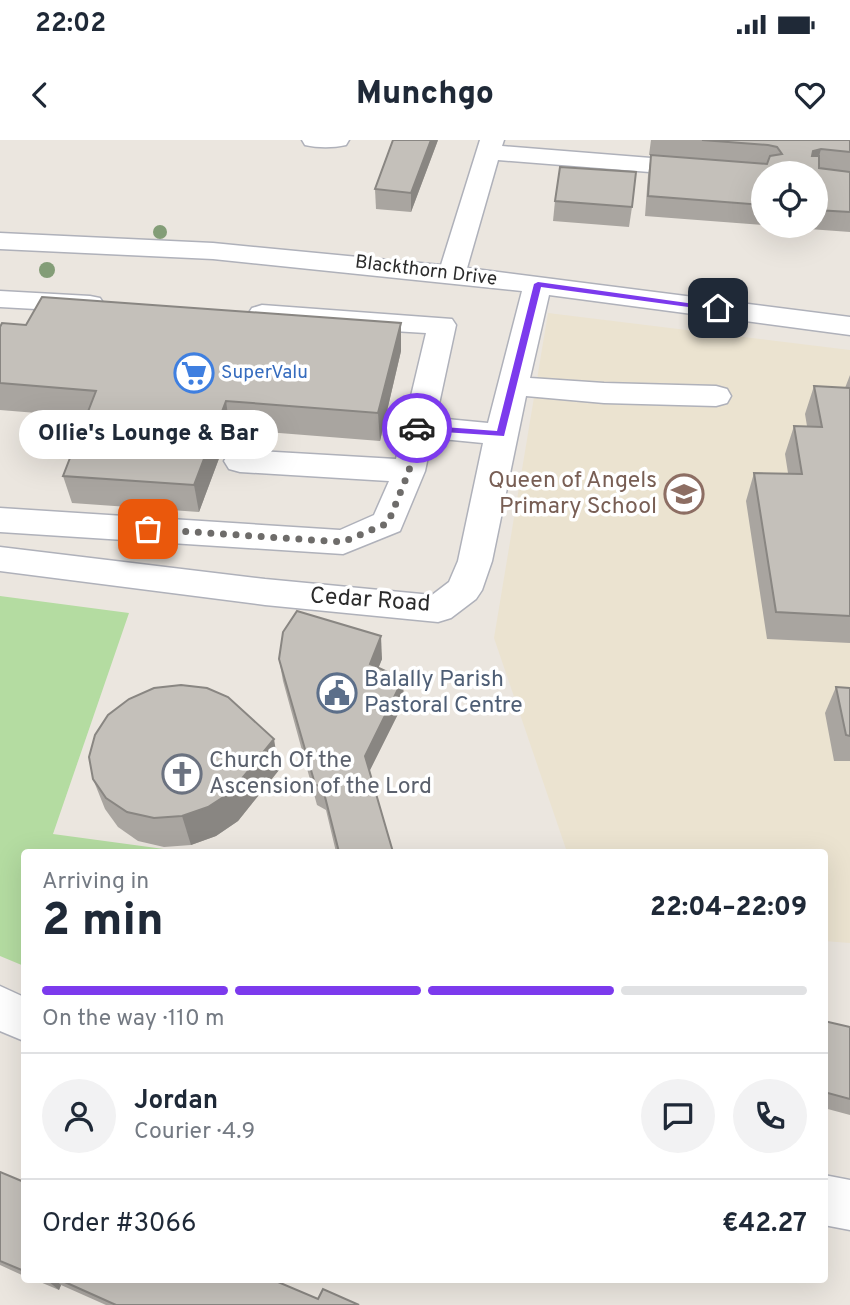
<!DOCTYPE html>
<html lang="en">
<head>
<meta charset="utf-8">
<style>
  :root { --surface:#fff; --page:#f2f2f3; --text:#1f2937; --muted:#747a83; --line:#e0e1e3; --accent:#7c3aed }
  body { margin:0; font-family:Overpass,sans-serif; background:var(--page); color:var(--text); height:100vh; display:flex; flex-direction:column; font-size:26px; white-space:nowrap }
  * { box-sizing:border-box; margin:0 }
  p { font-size:23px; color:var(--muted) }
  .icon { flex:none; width:38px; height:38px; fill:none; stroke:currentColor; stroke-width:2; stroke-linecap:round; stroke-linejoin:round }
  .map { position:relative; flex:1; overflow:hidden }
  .details { position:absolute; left:21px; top:709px; width:807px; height:434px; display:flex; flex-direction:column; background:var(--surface); border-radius:7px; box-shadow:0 7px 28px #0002 }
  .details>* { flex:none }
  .tools { position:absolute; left:751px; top:21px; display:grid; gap:14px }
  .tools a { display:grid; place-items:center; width:77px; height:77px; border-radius:50%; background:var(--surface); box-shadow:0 7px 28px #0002; font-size:35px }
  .pin { position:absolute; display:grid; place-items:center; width:60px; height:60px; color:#fff; margin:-30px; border-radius:14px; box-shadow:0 4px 10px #0006 }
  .courier { position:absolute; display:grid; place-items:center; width:70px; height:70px; margin:-35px; border:5px solid #7c3aed; border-radius:50%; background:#fff; color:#222; box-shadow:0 2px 9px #0007 }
  .bubble { position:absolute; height:49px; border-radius:24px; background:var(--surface); box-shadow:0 7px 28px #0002; font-size:23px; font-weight:800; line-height:49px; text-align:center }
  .overview em { font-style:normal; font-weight:800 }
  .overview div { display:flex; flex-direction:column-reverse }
  .overview { display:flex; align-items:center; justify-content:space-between; height:119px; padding:0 21px }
  h1 { font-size:46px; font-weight:800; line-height:52px }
  .bar { display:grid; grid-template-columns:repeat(4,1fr); gap:10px 7px; align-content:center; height:84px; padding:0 21px }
  .bar i { height:9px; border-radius:5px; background:var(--line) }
  .bar .on { background:var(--accent) }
  .bar p { grid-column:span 4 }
  .line { display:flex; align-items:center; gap:18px; padding:0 21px; border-top:2px solid var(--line) }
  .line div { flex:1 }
  .round { display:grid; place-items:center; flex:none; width:74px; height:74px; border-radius:37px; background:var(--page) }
  .status { display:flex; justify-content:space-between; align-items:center; height:49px; padding:0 35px; background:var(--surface); direction:ltr }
  .status svg { height:19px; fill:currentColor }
  header { display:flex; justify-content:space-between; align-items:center; height:91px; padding:0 21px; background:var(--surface); font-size:32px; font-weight:800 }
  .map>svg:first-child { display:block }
  .education { fill:#ebe3d0 }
  .green { fill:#b4dca1 }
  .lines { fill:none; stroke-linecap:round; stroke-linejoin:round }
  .minor-casing { stroke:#afb1ba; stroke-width:3 }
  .minor { fill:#fff; fill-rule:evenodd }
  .tree { fill:#839d77 }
  .wall { fill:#a9a5a0 }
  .shaded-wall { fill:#898682 }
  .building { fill:#c4c0ba; stroke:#898682; stroke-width:2 }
  .route { fill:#7c3aed }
  .done { stroke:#6e6c6a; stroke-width:7; stroke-dasharray:0 12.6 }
  .labels { text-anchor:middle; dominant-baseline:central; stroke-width:7; stroke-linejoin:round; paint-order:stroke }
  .far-street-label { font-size:19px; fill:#2b2b2b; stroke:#fff }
  .far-shop-label { font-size:19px; fill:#366cbe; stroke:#fff; text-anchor:start }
  .education-label { font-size:23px; fill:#785e54; stroke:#fff; text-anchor:end }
  .street-label { font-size:23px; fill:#2b2b2b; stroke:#fff }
  .service-label { font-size:23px; fill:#4e5e75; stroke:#fff; text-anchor:start }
  .worship-label { font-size:23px; fill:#5b616d; stroke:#fff; text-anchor:start }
</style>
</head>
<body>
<div class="status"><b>22:02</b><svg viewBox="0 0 49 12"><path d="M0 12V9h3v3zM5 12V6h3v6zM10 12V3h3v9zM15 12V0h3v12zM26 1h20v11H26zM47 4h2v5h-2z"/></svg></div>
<header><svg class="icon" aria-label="back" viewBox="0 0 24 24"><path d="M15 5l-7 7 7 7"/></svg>Munchgo<svg class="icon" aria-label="heart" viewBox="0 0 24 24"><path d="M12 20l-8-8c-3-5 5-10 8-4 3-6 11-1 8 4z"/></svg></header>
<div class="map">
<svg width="850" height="1165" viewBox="0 0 850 1165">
  <rect width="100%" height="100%" fill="#ebe6df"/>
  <polygon class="education" points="548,173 850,210 850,803 824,801 824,712 567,712 494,498"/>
  <polygon class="green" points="0,456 129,473 53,694 186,712 24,712 24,826 0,816"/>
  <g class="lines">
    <g class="minor-casing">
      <g id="minor">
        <path d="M302 0H349L346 5C333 8 318 8 305 5Z"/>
        <polygon points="480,0 504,0 502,6 763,27 772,29 775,33 763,33 763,41 498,20 467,128 850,177 850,195 549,155 530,238 604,243 716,246 727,249 731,256 727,263 716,266 604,263 526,256 492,421 482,450 476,459 451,478 438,482 265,465 0,431 0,407 265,439 432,455 449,442 458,421 483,303 432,298 425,331 400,391 343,414 0,392 0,368 340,390 374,375 389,341 240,332 229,329 224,321 229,313 240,310 396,319 426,193 262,183 252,180 248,174 252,168 262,165 452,179 456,185 436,278 488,283 522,151 213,119 0,109 0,93 213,103 441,125"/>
        <polygon points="0,151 90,156 100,158 104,164 100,170 90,172 0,167"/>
        <polygon points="0,846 24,857 24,901 0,891"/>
        <polygon points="824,1035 850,1040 850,1090 824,1085"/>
      </g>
    </g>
    <use href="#minor" class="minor"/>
  </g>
  <g class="tree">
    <circle cx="160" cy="92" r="7"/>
    <circle cx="47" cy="130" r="8"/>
  </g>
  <g class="wall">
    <polygon points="438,0 411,72 376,69 375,49"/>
    <polygon points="651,0 850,0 850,92 768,86 816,86 816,33 763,33 763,85 645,76 648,35 651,15 649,15"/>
    <polygon points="555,61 632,67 629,87 553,81"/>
    <polygon points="0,187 401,211 380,301 230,289 199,372 72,363 63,336 86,277 0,270"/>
    <polygon points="850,235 850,503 767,499 746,361 754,333 788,333 785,314 794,286 807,286 805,274 814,246 845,248"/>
    <polygon points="279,519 382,519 378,528 404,562 369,632 393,712 336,712 326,670 317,665 283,541"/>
    <polygon points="836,547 850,548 850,621 834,621 825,573"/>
    <polygon points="279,630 238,681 216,696 191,705 164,707 138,701 118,687 105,669 93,639"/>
    <polygon points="824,881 850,887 850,975 824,968"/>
    <polygon points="0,1032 24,1042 24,1136 0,1125"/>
    <polygon points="33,1139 271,1139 318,1159 359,1165 106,1165 61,1145 59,1150"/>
  </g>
  <g class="shaded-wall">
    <polygon points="431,0 438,0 411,72 411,53"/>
    <polygon points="821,9 816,28 808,30 813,11"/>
    <polygon points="401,183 401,211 380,301 378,273"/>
    <polygon points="226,261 230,289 199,372 194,345"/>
    <polygon points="381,496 382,519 371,547 370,524"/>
    <polygon points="403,539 404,562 366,638 365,616"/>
    <polygon points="274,599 279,630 238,681 216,696 191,705 182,676"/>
    <polygon points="49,1139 54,1139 61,1145 59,1150 48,1141"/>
  </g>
  <g class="building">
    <polygon points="393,0 431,0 411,53 375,49"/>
    <polygon points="702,0 850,0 850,12 821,9 813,11 812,16 819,16 819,28 850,32 850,72 816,70 816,33 763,33 763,65 648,56 651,15 767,24 770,16 782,14 777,7 768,5"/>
    <polygon points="560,27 636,32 632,67 555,61"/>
    <polygon points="42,157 401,183 378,273 226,261 194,345 63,336 96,251 0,243 0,187 2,183 26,185"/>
    <polygon points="814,246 850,248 850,476 776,472 754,333 802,334 794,286 822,287"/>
    <polygon points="297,471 381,496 370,524 403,539 365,616 393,712 339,712 323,649 315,644 279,519 283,492"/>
    <polygon points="181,545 207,548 228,557 274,599 231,652 208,667 182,676 154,678 127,672 106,658 93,639 89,617 95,595 108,575 129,559 154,548"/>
    <polygon points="836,547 850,548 850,596 846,595"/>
    <polygon points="824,881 850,887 850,959 824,952"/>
    <polygon points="0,1032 24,1042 24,1131 0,1121"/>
    <polygon points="58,1139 271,1139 318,1159 323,1149 359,1165 116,1165"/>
  </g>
  <polygon class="route" points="538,142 723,168 718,171 541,147 504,296 413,290 413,286 417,285 497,291 534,144"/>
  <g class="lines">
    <polyline class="done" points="148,389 343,402 388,383 409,331 417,288"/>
  </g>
  <defs>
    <g id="supermarket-ring" transform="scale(2.0125)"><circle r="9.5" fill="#fff" stroke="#3f7fe0" stroke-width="1.5"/><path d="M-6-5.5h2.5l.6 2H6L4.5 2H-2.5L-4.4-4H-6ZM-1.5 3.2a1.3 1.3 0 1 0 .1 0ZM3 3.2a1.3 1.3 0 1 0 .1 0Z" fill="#3f7fe0"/></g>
    <g id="school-ring" transform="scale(2.0125)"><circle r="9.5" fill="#fff" stroke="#8d6e63" stroke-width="1.5"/><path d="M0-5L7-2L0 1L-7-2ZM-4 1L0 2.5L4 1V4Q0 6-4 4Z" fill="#8d6e63"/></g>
    <g id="civic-ring" transform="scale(2.0125)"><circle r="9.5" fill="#fff" stroke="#5c6f8a" stroke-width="1.5"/><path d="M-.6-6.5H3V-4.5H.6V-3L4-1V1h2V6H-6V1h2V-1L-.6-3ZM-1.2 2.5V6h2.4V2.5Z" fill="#5c6f8a"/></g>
    <g id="church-ring" transform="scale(2.0125)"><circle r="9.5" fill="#fff" stroke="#6b7280" stroke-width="1.5"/><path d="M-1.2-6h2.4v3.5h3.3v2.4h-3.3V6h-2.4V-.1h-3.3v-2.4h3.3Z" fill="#6b7280"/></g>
  </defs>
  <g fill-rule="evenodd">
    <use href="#supermarket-ring" x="194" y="233"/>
    <use href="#school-ring" x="684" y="354"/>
    <use href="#civic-ring" x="337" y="553"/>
    <use href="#church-ring" x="182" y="634"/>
  </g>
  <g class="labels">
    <g class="far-street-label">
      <text transform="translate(426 131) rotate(7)">Blackthorn Drive</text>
    </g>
    <g class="far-shop-label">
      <text x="221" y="233">SuperValu</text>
    </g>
    <g class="education-label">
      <text x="657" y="341">Queen of Angels<tspan x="657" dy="26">Primary School</tspan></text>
    </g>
    <g class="street-label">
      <text transform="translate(370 461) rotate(4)">Cedar Road</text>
    </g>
    <g class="service-label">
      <text x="364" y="540">Balally Parish<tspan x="364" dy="26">Pastoral Centre</tspan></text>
    </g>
    <g class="worship-label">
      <text x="209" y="621">Church Of the<tspan x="209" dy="26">Ascension of the Lord</tspan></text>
    </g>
  </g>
</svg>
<div class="tools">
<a><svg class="icon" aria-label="locate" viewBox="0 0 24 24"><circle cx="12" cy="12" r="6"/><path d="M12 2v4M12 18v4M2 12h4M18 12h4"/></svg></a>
</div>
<div class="pin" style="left:148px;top:389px;background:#ea580c"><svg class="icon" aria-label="bag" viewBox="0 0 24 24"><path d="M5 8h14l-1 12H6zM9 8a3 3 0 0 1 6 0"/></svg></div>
<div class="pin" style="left:718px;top:168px;background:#1f2937"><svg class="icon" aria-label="home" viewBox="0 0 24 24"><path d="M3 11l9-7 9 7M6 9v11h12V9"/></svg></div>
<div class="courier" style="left:417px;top:288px"><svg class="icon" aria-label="car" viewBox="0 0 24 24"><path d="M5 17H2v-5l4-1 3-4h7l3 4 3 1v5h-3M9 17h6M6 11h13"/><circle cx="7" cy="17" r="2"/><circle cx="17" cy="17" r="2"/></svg></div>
<div class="bubble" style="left:19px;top:270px;width:259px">Ollie's Lounge &amp; Bar</div>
<section class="details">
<div class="overview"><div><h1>2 min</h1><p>Arriving in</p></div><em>22:04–22:09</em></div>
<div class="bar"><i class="on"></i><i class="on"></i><i class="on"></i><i></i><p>On the way · 110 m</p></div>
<div class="line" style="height:126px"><a class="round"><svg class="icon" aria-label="person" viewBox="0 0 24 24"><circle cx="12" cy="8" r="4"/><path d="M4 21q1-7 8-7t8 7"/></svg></a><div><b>Jordan</b><p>Courier · 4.9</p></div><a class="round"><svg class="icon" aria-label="chat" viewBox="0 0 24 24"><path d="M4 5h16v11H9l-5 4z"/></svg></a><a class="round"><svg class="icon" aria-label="phone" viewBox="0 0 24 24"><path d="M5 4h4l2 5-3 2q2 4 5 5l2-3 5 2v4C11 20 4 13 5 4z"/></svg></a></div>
<div class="line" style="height:91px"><div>Order #3066</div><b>€42.27</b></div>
</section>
</div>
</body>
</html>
